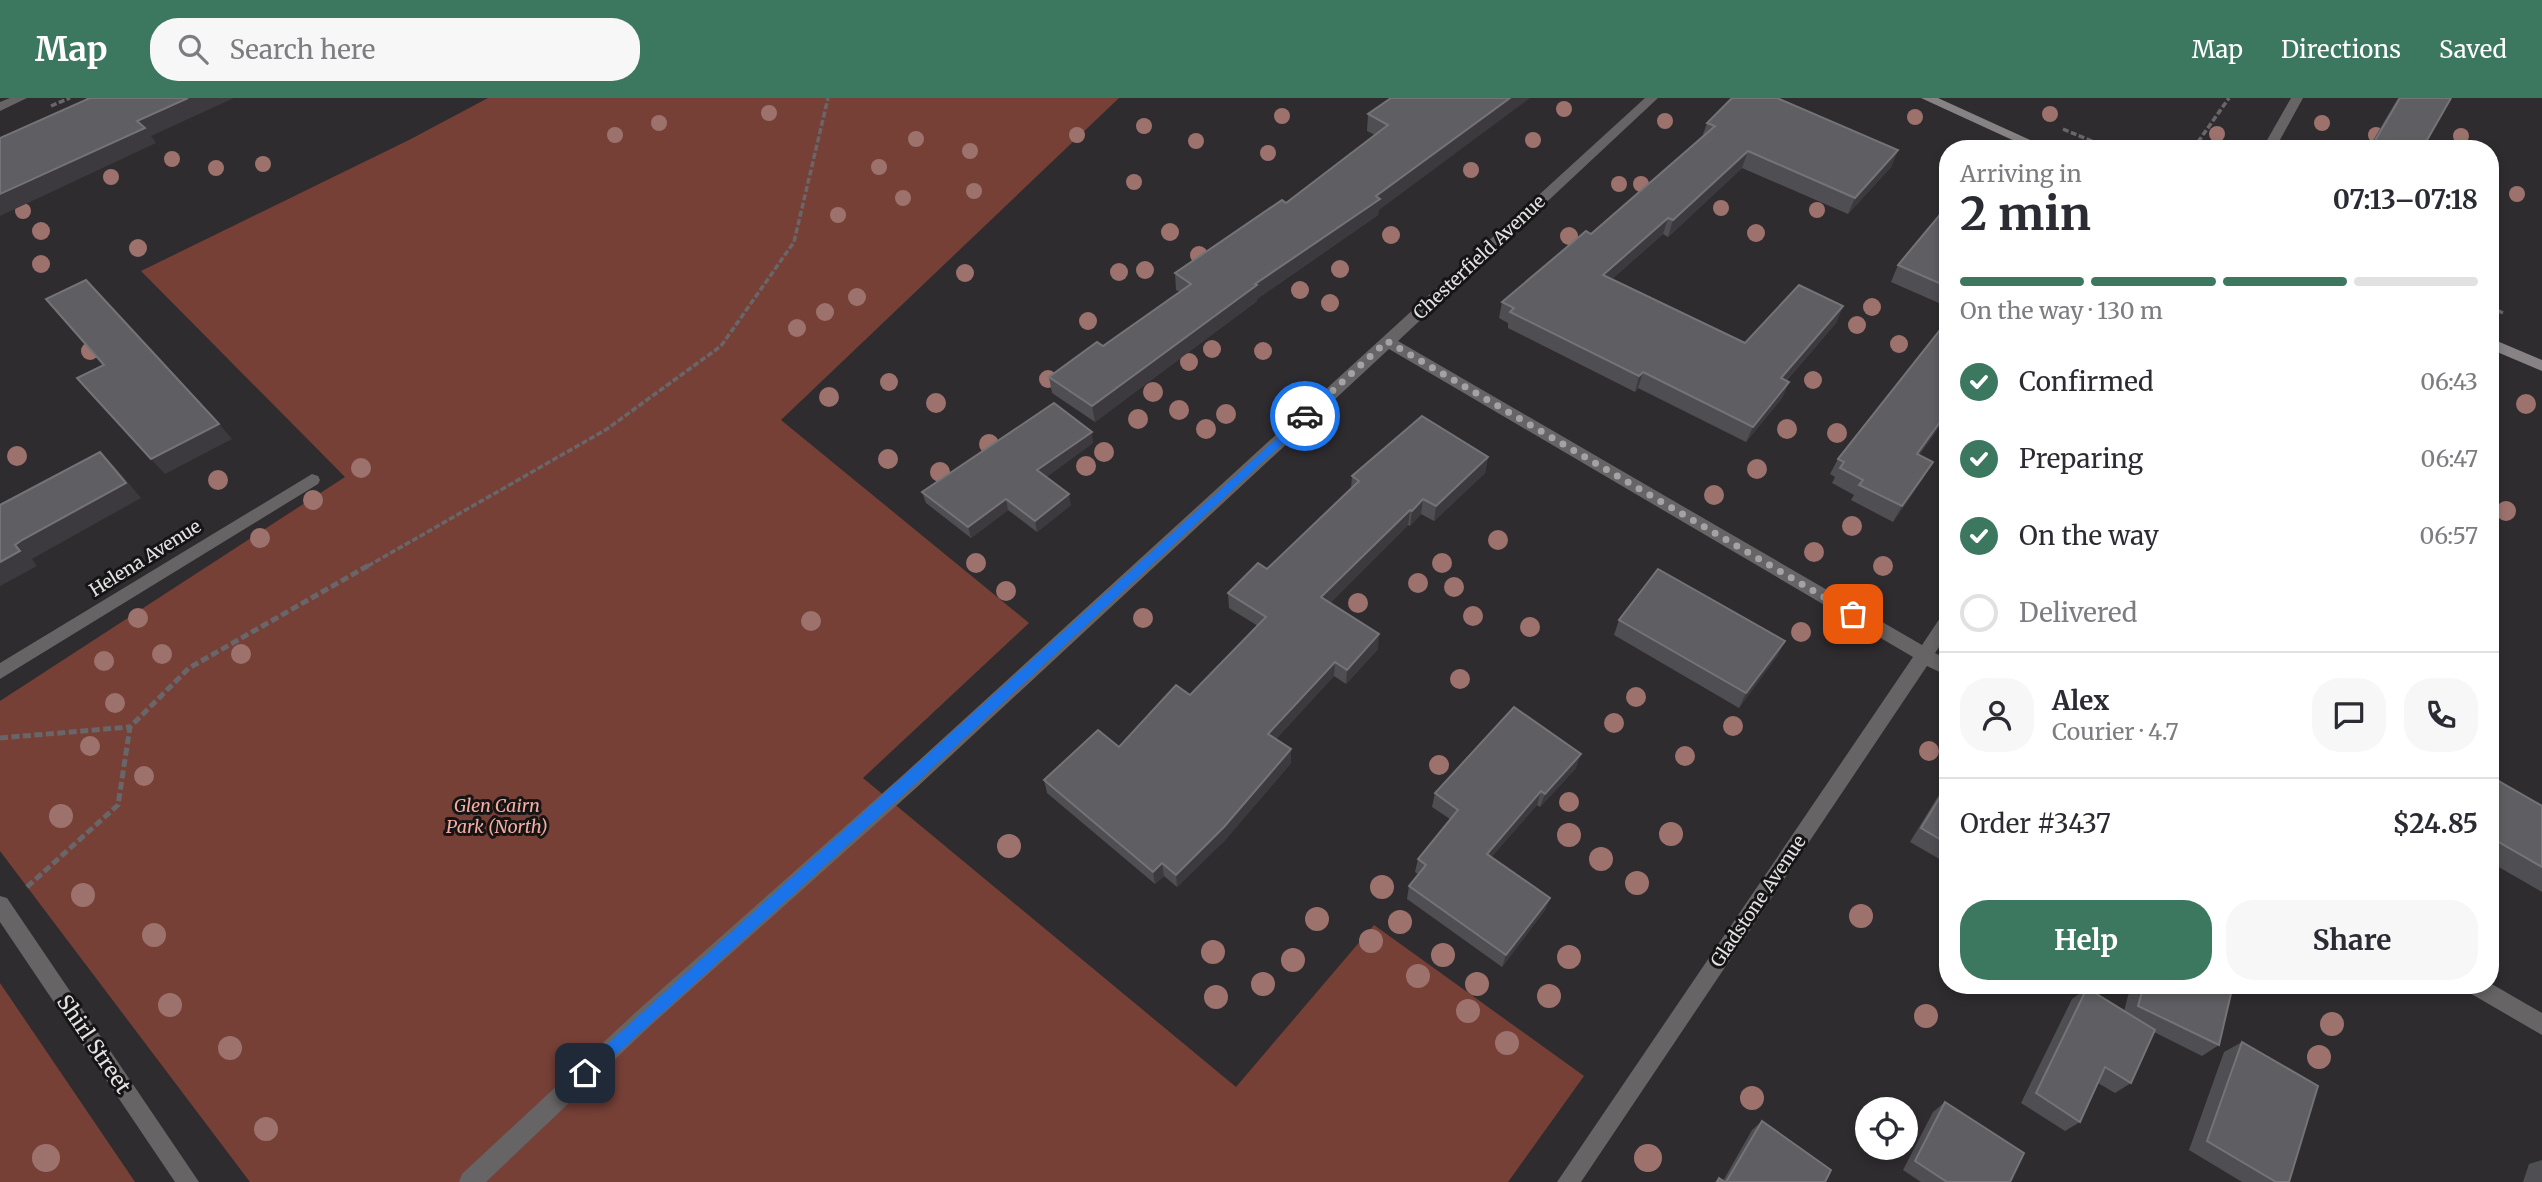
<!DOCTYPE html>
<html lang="en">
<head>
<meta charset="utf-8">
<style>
  :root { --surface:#fff; --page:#f7f7f7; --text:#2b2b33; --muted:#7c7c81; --line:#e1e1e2; --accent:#3c7760 }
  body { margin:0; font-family:Merriweather,serif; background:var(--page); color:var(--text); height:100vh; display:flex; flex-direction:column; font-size:26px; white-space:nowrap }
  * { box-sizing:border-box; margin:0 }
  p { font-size:23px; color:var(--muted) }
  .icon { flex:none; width:38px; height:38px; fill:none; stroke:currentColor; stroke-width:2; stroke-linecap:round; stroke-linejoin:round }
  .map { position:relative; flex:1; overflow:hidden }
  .sheet { position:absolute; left:1939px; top:42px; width:560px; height:854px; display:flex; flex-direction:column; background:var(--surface); border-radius:28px; box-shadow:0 4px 10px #0003 }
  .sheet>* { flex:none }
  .buttons { position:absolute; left:1855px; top:999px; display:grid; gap:14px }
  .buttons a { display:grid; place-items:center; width:63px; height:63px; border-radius:50%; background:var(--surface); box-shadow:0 4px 10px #0003; font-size:35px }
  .pin { position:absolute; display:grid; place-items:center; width:60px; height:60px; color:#fff; margin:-30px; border-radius:14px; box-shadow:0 4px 10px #0006 }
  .courier { position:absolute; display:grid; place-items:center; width:70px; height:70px; margin:-35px; border:5px solid #1a73e8; border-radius:50%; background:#fff; color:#222; box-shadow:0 2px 9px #0007 }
  .headline em { font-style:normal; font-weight:700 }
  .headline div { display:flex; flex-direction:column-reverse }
  .headline { display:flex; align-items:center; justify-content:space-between; height:119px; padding:0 21px }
  h1 { font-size:46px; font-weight:700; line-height:52px }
  .bar { display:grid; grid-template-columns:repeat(4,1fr); gap:10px 7px; align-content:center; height:84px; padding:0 21px }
  .bar i { height:9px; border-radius:5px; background:var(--line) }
  .bar .active { background:var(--accent) }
  .bar p { grid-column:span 4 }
  .line { display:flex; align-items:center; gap:18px; padding:0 21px; border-top:2px solid var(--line) }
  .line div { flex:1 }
  .round { display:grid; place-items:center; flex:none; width:74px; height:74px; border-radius:28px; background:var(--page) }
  ol { padding:0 21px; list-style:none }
  li { display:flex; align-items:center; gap:21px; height:77px }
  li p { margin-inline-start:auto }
  li .icon { padding:7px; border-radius:50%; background:var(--accent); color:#fff; stroke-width:4 }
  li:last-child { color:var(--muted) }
  li i { width:38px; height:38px; border:4px solid var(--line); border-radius:50% }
  .cta { display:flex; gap:14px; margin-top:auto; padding:14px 21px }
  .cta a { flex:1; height:80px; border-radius:28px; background:var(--accent); color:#fff; font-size:28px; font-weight:700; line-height:80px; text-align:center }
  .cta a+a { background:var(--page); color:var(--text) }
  header { display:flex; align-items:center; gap:42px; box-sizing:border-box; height:98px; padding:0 35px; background:var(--accent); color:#fff }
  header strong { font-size:33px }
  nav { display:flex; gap:38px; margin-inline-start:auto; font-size:24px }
  .search { width:490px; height:63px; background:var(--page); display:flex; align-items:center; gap:18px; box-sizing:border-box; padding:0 24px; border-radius:28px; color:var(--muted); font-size:26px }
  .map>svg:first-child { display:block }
  .green { fill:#764037 }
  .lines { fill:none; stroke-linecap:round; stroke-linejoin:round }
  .path-far1 { stroke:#696669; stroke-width:3.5; stroke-dasharray:6 2.5; stroke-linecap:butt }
  .path { stroke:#696669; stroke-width:5; stroke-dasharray:8 3.5; stroke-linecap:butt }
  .street { fill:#666465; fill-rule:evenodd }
  .secondary { fill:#878384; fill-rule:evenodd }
  .tree { fill:#9d726d }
  .wall { fill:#4f4e53 }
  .shaded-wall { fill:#3c3a3e }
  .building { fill:#5f5e63; stroke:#747377; stroke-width:2 }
  .route { fill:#1a73e8 }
  .done { stroke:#a5a2a5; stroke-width:7; stroke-dasharray:0 12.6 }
  .labels { text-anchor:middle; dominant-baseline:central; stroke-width:6; stroke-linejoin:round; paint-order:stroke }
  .street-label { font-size:18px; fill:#e4e2e4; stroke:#161516 }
  .park-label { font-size:18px; font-style:italic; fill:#f7ac9f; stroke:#161516 }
  .near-street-label { font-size:21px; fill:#e4e2e4; stroke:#161516 }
</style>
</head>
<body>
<header>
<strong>Map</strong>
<div class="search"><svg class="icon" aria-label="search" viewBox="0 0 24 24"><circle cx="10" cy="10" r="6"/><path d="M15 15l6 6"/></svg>Search here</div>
<nav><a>Map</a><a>Directions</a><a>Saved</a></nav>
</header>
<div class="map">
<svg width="2542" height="1084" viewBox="0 0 2542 1084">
  <rect width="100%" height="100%" fill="#2f2c2f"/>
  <g class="green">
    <polygon points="488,0 1119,0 781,322 1029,525 863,680 1236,989 1374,827 1584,978 1508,1084 250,1084 0,753 0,603 345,379 141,173 409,42"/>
    <polygon points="0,885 135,1084 0,1084"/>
  </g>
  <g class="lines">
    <g class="path-far1">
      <polyline points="51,8 70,0"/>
      <polyline points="2063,31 2111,51"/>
      <polyline points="2193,51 2229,0"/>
      <polyline points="2490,209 2503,215"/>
      <polyline points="368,468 607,331 721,248 794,144 828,0"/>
    </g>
    <g class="path">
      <polyline points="0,640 130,629"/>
      <polyline points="27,789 118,707 130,629 189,570 371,466"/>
    </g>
    <g class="street">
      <polygon points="10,0 27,0 0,13 0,4"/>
      <polygon points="1645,0 1658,0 1398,243 1922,547 1942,517 1948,515 1948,536 1935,555 1948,562 1948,578 1927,568 1581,1084 1557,1084 1913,559 1389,251 916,690 650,928 486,1084 459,1084 462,1076 636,914 902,678"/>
      <polygon points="2291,0 2303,0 2275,51 2262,51"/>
      <polygon points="312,376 318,378 320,382 318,386 0,581 0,565"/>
      <polygon points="0,798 7,800 199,1084 175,1084 0,824"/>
      <polygon points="2490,885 2542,915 2542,937 2468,894 2465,887 2490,887"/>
    </g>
    <g class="secondary">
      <polygon points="1921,0 1938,0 2050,51 2032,51"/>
      <polygon points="2490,240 2542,262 2542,273 2490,251"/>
    </g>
  </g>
  <g class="tree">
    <circle cx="1564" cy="11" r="8"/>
    <circle cx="769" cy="15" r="8"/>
    <circle cx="2050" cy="16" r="8"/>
    <circle cx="1282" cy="18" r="8"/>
    <circle cx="1915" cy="19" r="8"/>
    <circle cx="1665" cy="23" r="8"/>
    <circle cx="659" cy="25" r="8"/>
    <circle cx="2322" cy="25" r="8"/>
    <circle cx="1144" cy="28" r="8"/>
    <circle cx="2217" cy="36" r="8"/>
    <circle cx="615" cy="37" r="8"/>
    <circle cx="1077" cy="37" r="8"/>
    <circle cx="2376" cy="37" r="8"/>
    <circle cx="2461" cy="38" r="8"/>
    <circle cx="916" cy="41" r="8"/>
    <circle cx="1533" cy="42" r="8"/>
    <circle cx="1196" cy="43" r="8"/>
    <circle cx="970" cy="53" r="8"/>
    <circle cx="1268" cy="55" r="8"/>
    <circle cx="172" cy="61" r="8"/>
    <circle cx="263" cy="66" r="8"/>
    <circle cx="879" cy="69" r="8"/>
    <circle cx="216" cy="70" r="8"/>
    <circle cx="1471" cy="72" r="8"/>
    <circle cx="111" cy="79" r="8"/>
    <circle cx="1134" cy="84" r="8"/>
    <circle cx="1619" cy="86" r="8"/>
    <circle cx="1641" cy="86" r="8"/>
    <circle cx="974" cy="93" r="8"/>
    <circle cx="2517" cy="96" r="8"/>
    <circle cx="903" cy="100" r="8"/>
    <circle cx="1721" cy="110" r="8"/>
    <circle cx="1817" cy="112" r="8"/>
    <circle cx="23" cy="113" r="8"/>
    <circle cx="838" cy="117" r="8"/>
    <circle cx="41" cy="133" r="9"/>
    <circle cx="1170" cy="134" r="9"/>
    <circle cx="1756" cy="135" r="9"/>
    <circle cx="1391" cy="137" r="9"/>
    <circle cx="1569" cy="138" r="9"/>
    <circle cx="138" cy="150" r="9"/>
    <circle cx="1199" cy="157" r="9"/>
    <circle cx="41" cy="166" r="9"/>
    <circle cx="1340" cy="171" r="9"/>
    <circle cx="1145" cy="172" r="9"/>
    <circle cx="1119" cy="174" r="9"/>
    <circle cx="965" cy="175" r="9"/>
    <circle cx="1300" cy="192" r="9"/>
    <circle cx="857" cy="199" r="9"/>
    <circle cx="1330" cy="205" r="9"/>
    <circle cx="1872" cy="209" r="9"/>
    <circle cx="825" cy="214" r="9"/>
    <circle cx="1088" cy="223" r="9"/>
    <circle cx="1857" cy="227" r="9"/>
    <circle cx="797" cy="230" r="9"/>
    <circle cx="1899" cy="246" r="9"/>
    <circle cx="1212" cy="251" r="9"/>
    <circle cx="90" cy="253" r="9"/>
    <circle cx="1263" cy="253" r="9"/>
    <circle cx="1189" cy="264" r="9"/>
    <circle cx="1048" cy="281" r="9"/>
    <circle cx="1813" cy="282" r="9"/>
    <circle cx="889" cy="284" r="9"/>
    <circle cx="1153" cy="294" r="10"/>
    <circle cx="829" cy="299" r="10"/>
    <circle cx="936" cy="305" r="10"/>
    <circle cx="2526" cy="306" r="10"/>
    <circle cx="1179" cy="312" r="10"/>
    <circle cx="1226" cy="316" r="10"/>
    <circle cx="1138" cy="321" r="10"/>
    <circle cx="1206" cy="331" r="10"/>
    <circle cx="1787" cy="331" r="10"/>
    <circle cx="1837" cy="335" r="10"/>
    <circle cx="1311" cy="340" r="10"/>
    <circle cx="989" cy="346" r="10"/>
    <circle cx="1104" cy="354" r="10"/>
    <circle cx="17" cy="358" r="10"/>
    <circle cx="888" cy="361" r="10"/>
    <circle cx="1086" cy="368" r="10"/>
    <circle cx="361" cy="370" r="10"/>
    <circle cx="1757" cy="371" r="10"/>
    <circle cx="940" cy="374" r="10"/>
    <circle cx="218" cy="382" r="10"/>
    <circle cx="1714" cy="397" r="10"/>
    <circle cx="313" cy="402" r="10"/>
    <circle cx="2506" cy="413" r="10"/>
    <circle cx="1852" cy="428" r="10"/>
    <circle cx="260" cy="440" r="10"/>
    <circle cx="1498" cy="442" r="10"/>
    <circle cx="1814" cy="454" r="10"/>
    <circle cx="976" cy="465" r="10"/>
    <circle cx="1442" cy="465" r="10"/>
    <circle cx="1883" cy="468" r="10"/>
    <circle cx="1418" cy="485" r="10"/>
    <circle cx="1454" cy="489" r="10"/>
    <circle cx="1006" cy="493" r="10"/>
    <circle cx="1358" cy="505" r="10"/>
    <circle cx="1473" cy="518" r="10"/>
    <circle cx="138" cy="520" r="10"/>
    <circle cx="1143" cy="520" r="10"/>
    <circle cx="811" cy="523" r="10"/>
    <circle cx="1530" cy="529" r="10"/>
    <circle cx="1801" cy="534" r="10"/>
    <circle cx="162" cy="556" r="10"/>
    <circle cx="241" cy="556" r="10"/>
    <circle cx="104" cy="563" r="10"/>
    <circle cx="1460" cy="581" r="10"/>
    <circle cx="1636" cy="599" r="10"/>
    <circle cx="115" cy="605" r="10"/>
    <circle cx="1614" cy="625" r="10"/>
    <circle cx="1733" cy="628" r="10"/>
    <circle cx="90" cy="648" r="10"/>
    <circle cx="1929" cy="653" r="10"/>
    <circle cx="1685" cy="658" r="10"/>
    <circle cx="1439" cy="667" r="10"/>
    <circle cx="144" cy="678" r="10"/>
    <circle cx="1569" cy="704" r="10"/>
    <circle cx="61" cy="718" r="12"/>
    <circle cx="1671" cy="736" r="12"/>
    <circle cx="1569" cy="737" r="12"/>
    <circle cx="1009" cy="748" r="12"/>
    <circle cx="1601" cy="761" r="12"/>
    <circle cx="1637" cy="785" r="12"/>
    <circle cx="1382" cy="789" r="12"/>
    <circle cx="83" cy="797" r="12"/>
    <circle cx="1861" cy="818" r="12"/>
    <circle cx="1317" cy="821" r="12"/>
    <circle cx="1400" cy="824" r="12"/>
    <circle cx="154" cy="837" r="12"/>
    <circle cx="1371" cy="843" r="12"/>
    <circle cx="1213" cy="854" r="12"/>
    <circle cx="1443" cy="857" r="12"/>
    <circle cx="1569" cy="859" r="12"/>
    <circle cx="1293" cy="862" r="12"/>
    <circle cx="1418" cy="878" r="12"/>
    <circle cx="1263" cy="886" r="12"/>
    <circle cx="1477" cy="886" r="12"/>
    <circle cx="1549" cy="898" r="12"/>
    <circle cx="1216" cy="899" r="12"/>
    <circle cx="170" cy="907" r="12"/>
    <circle cx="1468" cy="913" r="12"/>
    <circle cx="1926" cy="918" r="12"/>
    <circle cx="2332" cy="926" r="12"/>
    <circle cx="1507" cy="945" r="12"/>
    <circle cx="230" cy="950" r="12"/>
    <circle cx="2319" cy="959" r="12"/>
    <circle cx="1752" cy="1000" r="12"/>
    <circle cx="266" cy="1031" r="12"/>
    <circle cx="46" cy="1060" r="14"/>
    <circle cx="1648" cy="1060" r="14"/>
  </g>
  <g class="wall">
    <polygon points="1391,0 1378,117 1257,201 1257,203 1095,324 1052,295 1049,279 1103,248 1180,194 1176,192 1175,175 1286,105 1375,37 1367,33 1368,16"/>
    <polygon points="2398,0 2451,0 2422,51 2368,51"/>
    <polygon points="1707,25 1898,52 1891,69 1848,116 1742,70 1668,139 1663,136 1612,181 1745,245 1843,208 1836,225 1786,283 1789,284 1782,300 1746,344 1638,290 1635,294 1508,230 1508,225 1499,220 1502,204 1591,136 1702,39"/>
    <polygon points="1948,107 1948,209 1891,184 1898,167"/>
    <polygon points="1948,222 1948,317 1919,357 1924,379 1893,424 1851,402 1854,397 1832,385 1835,379 1830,376 1838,361"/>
    <polygon points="1093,345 1046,379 1071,407 1037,434 1008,412 971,440 926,405 922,394"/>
    <polygon points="1488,359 1485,375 1434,423 1421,416 1410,428 1408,427 1330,505 1378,551 1346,586 1334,578 1276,641 1291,651 1291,665 1225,742 1177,789 1164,778 1155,786 1047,695 1044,682 1119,649 1190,597 1258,528 1229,510 1228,495 1267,471 1351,391 1352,378"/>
    <polygon points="1619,522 1785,543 1777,558 1739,610 1614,537"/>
    <polygon points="1576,670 1540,709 1537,707 1491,759 1550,800 1545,812 1502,869 1407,801 1409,788 1419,777 1415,774 1418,761 1450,721 1432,709 1435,695"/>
    <polygon points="2490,678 2542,708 2542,794 2490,764"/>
    <polygon points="1948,682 1948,766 1910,744"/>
    <polygon points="2131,887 2233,887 2219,947 2202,958 2154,934 2131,985 2115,995 2098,985 2080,1024 2065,1033 2021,1005 2072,901 2087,890 2124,913"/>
    <polygon points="2242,944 2289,1084 2242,1084 2189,1052 2224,954"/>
    <polygon points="1945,1004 2010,1084 1921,1084 1903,1072 1933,1014"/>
    <polygon points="1762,1023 1825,1084 1715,1084 1719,1080 1723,1083 1752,1032"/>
    <polygon points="2542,1062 2542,1084 2523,1084 2529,1066"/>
  </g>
  <g class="shaded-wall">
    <polygon points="188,0 234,0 151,38 156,45 0,118 0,96 137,23"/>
    <polygon points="1510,0 1530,0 1379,112 1378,117 1257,201 1257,203 1095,324 1092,308 1255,186"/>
    <polygon points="1898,52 1891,69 1848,116 1855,100"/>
    <polygon points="1748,53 1742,70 1668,139 1673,122"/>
    <polygon points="1668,120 1663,136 1599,193 1603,177"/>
    <polygon points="1843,208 1836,225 1774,296 1781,280"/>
    <polygon points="1643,274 1638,290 1635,294 1639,278"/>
    <polygon points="1789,284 1782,300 1746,344 1753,329"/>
    <polygon points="1948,313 1948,317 1908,371 1917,356"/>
    <polygon points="219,326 232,341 165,376 151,361"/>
    <polygon points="1092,334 1093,345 1040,384 1037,372"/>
    <polygon points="100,354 115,369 141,400 39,457 32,461 37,468 0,488 0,464"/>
    <polygon points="1488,359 1485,375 1434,423 1436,408"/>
    <polygon points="1933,364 1924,379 1893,424 1902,408"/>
    <polygon points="1069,396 1071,407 1037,434 1035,423"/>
    <polygon points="1006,401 1008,412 971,440 968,429"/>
    <polygon points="1423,401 1421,416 1410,428 1412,413"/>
    <polygon points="1410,412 1408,427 1321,514 1321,499"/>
    <polygon points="1379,536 1378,551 1346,586 1347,572"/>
    <polygon points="1785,543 1777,558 1739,610 1746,595"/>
    <polygon points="1335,564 1334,578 1268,650 1268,636"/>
    <polygon points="1291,651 1291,665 1225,742 1177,789 1176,777"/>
    <polygon points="1581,656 1576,670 1540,709 1545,696"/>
    <polygon points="1541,693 1537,707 1483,769 1487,756"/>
    <polygon points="1162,765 1164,778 1155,786 1153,774"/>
    <polygon points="1550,800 1545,812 1502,869 1506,857"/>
  </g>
  <g class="building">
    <polygon points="87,0 188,0 137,23 145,30 0,96 0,40 88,1"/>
    <polygon points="1391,0 1510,0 1376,98 1380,101 1255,186 1257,187 1092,308 1049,279 1097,244 1103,248 1191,186 1175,175 1282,102 1286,105 1388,27 1368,16"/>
    <polygon points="1732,0 1777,0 1898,52 1855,100 1748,53 1673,122 1668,120 1603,177 1745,245 1799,187 1843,208 1781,280 1789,284 1753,329 1643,274 1639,278 1510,214 1514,210 1502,204 1586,133 1591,136 1715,28 1707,25"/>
    <polygon points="2400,0 2451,0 2422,51 2370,51"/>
    <polygon points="1948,107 1948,189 1898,167"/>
    <polygon points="86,182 219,326 151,361 77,280 104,267 46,201"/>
    <polygon points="1948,222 1948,313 1917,356 1933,364 1902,408 1859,387 1863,382 1840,370 1844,364 1838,361"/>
    <polygon points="1054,305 1092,334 1037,372 1069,396 1035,423 1006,401 968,429 922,394"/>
    <polygon points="1422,318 1488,359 1436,408 1423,401 1412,413 1410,412 1321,499 1379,536 1347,572 1335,564 1268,636 1291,651 1224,729 1176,777 1162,765 1153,774 1044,682 1098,632 1119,649 1176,587 1190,597 1266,519 1228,495 1258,465 1267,471 1359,383 1352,378"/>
    <polygon points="100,354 126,385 22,442 15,447 20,453 0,464 0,407"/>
    <polygon points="1658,471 1785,543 1746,595 1619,522"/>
    <polygon points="1514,609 1581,656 1545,696 1541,693 1487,756 1550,800 1506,857 1409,788 1426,767 1418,761 1458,712 1435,695"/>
    <polygon points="2490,678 2542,708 2542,769 2490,739"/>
    <polygon points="1948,686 1948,746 1921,730"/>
    <polygon points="2144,887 2233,887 2219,947 2138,908"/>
    <polygon points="2087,890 2155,932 2131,985 2105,969 2080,1024 2036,995"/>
    <polygon points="2242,944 2318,988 2289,1084 2276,1084 2207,1043"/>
    <polygon points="1945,1004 2024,1055 2010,1084 1947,1084 1915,1063"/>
    <polygon points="1762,1023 1831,1072 1825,1084 1726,1084"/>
    <polygon points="1719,1080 1725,1084 1717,1084"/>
  </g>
  <polygon class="route" points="1305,315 1310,318 1309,321 913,688 590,980 580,980 580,971"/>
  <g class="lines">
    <polyline class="done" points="1305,318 1387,243 1853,516"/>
  </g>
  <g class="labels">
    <g class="street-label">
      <text transform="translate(1479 159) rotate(-43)">Chesterfield Avenue</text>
      <text transform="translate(145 460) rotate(-32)">Helena Avenue</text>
      <text transform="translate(1758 803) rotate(-56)">Gladstone Avenue</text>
    </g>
    <g class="park-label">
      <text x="497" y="707">Glen Cairn<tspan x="497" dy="21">Park (North)</tspan></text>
    </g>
    <g class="near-street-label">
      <text transform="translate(94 946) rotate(56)">Shirl Street</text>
    </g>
  </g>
</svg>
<div class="buttons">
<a><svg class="icon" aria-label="locate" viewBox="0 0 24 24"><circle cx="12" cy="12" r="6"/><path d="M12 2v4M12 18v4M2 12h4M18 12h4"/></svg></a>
</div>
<div class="pin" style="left:1853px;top:516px;background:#ea580c"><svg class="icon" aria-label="bag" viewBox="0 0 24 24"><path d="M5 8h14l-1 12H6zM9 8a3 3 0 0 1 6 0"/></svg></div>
<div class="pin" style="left:585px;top:975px;background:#1f2937"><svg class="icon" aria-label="home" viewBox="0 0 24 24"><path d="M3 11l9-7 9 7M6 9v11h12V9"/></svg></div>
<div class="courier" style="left:1305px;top:318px"><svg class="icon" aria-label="car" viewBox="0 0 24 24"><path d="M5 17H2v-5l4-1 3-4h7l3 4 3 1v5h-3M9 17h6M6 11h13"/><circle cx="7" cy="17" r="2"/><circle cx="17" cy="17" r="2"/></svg></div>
<section class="sheet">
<div class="headline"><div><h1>2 min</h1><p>Arriving in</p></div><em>07:13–07:18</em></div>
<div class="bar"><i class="active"></i><i class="active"></i><i class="active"></i><i></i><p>On the way · 130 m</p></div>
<ol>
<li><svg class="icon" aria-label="check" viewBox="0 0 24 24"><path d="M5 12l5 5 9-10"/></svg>Confirmed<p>06:43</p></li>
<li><svg class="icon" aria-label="check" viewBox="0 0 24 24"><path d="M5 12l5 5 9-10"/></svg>Preparing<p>06:47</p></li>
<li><svg class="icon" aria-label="check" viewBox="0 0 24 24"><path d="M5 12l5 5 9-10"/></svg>On the way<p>06:57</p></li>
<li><i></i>Delivered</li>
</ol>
<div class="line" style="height:126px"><a class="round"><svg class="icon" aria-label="person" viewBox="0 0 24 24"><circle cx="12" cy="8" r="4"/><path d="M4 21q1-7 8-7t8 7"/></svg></a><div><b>Alex</b><p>Courier · 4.7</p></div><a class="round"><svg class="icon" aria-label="chat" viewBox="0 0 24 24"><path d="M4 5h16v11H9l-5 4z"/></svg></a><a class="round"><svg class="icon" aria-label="phone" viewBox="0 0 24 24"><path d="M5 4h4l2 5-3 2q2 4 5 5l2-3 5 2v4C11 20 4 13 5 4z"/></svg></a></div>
<div class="line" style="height:91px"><div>Order #3437</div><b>$24.85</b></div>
<div class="cta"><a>Help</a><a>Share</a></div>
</section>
</div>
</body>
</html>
